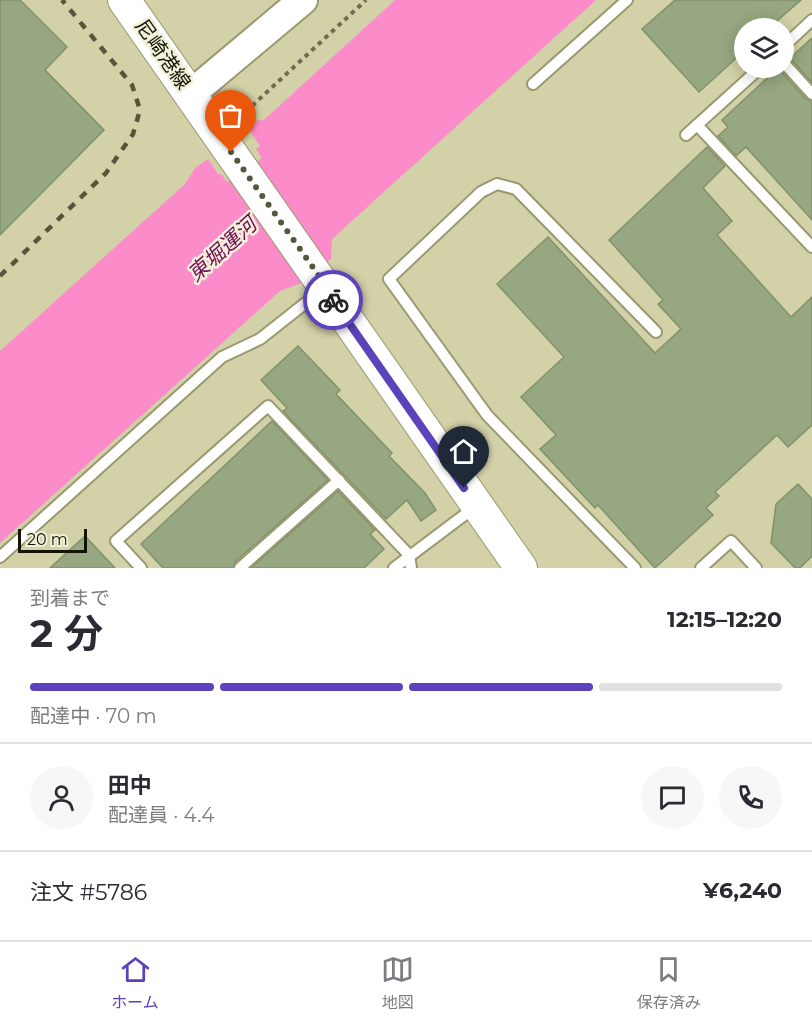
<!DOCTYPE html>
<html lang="ja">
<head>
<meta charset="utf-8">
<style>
  :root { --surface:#fff; --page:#f7f7f7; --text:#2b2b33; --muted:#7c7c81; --line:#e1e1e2; --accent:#5c43bc }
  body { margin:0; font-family:Montserrat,"Noto Sans JP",sans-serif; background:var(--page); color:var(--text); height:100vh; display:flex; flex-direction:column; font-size:22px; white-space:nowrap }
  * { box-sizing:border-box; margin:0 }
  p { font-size:20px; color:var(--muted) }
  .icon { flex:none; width:33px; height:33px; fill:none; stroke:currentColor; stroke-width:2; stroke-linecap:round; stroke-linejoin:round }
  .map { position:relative; height:568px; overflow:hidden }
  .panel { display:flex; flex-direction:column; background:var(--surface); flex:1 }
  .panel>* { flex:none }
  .controls { position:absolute; left:734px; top:18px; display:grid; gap:12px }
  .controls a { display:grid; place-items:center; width:60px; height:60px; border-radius:50%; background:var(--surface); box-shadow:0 3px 15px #0003; font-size:30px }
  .scale { position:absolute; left:18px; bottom:15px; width:69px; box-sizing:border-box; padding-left:6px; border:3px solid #141405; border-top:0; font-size:16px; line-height:21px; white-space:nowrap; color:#141405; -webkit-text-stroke:4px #f1f1db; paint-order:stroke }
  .pin { position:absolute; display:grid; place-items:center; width:51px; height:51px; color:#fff; margin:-62px -26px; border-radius:50% 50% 50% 0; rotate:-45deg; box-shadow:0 0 6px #0007 }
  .pin .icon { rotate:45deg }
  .courier { position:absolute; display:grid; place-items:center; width:60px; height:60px; margin:-30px; border:4px solid #5c43bc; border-radius:50%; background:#fff; color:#222; box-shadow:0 2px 8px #0007 }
  .overview em { font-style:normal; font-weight:700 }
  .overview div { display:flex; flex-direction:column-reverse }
  .overview { display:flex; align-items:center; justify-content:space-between; height:102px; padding:0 30px }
  h1 { font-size:39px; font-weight:700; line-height:45px }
  .bar { display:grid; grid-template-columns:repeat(4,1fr); gap:9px 6px; align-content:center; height:72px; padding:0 30px }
  .bar i { height:8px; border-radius:4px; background:var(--line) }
  .bar .selected { background:var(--accent) }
  .bar p { grid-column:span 4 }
  .line { display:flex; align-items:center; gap:15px; padding:0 30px; border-top:2px solid var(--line) }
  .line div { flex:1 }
  .round { display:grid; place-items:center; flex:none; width:63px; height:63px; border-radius:32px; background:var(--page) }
  .dock { display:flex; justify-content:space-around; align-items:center; height:84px; border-top:2px solid var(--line); background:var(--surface); font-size:16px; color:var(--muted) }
  .dock a { display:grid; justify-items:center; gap:3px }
  .dock .selected { color:var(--accent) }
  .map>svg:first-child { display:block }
  .water { fill:#fc8bca }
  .building { fill:#97a781; stroke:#81916c; stroke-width:1.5 }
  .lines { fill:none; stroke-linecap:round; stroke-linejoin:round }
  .lane-casing { stroke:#99986f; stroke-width:14 }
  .secondary-casing { stroke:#99986f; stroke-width:32 }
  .primary-casing { stroke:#99986f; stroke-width:34 }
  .path { stroke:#6e6d52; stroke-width:4; stroke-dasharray:4.5 4.5; stroke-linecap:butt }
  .lane { stroke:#fff; stroke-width:10 }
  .secondary { stroke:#fff; stroke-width:28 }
  .primary { stroke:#fff; stroke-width:32 }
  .rail { stroke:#55553c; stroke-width:4.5; stroke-dasharray:8 8; stroke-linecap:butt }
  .done { stroke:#56563e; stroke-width:6; stroke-dasharray:0 10.8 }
  .route { stroke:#5c43bc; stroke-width:8 }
  .labels { text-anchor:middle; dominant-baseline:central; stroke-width:5; stroke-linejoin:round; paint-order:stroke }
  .street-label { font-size:20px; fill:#141405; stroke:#f1f1db }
  .water-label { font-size:21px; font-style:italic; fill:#740d51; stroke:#f1f1db }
</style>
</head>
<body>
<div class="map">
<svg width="812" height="568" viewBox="0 0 812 568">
  <rect width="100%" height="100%" fill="#d2d1a7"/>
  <polygon class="water" points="395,0 596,0 332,239 331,259 299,284 280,291 0,543 0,351 185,184 195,168 208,159 218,174 221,174 227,182 262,158 256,149 260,146 248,128 252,121 264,120"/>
  <g class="building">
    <polygon points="0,0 20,0 67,47 45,70 104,130 0,235"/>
    <polygon points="675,0 801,0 769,28 744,28 744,51 699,92 642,29"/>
    <polygon points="812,38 812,83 790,58"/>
    <polygon points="778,68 806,99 812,101 812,220 746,147 736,156 718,136 728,127 722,120"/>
    <polygon points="707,147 725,166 703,188 732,221 717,235 791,317 812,297 812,425 788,447 777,435 715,492 719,496 706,508 713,515 655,568 598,505 595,508 540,449 556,435 521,397 564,357 497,284 548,237 655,353 681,329 658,304 663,300 609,240"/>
    <polygon points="298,346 340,390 336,394 392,453 389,456 425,493 436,510 421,521 407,500 386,519 283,411 287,408 261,380"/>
    <polygon points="272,421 328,480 235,562 233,568 163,568 141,544"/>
    <polygon points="798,484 812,499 812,556 800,568 795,568 771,543 776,504"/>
    <polygon points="338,491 375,530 370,534 384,549 364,568 251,568"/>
    <polygon points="85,536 115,568 50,568"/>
  </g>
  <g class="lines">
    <g class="lane-casing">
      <g id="lane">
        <polyline points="783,47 812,20"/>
        <polyline points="783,62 812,94"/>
        <polyline points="533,84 627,0"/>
        <polyline points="697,125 812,247"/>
        <polyline points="686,135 760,68"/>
        <polyline points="0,557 222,357 260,339 322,290"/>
        <polyline points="141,568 116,541 268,406 409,555 411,568"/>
        <polyline points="240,568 339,480"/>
        <polyline points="394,568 475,507"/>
        <polyline points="635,568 487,415 389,279 481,192 497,184 516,189 656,332"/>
        <polyline points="701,568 731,541 756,568"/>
      </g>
    </g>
    <g class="secondary-casing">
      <polyline id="secondary" points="191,94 303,0"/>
    </g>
    <g class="primary-casing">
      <polyline id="primary" points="124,0 521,568"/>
    </g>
    <polyline class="path" points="239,118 366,0"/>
    <use href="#lane" class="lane"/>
    <use href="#secondary" class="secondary"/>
    <use href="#primary" class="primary"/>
    <polyline class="rail" points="0,276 106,173 133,134 140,110 132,85 62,0"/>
  </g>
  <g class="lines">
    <polyline class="done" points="231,152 317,273 333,300"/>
    <polyline class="route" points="333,300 464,488"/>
  </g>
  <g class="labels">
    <g class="street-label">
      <text transform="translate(163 54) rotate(55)">尼崎港線</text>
    </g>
    <g class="water-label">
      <text transform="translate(222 249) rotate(-42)">東堀運河</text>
    </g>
  </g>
</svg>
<div class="controls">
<a><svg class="icon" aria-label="layers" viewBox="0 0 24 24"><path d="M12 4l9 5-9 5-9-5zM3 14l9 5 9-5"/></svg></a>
</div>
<div class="scale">20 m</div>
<div class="pin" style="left:231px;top:152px;background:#ea580c"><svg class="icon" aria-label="bag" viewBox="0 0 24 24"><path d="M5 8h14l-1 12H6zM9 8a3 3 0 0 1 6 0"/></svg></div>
<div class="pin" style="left:464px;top:488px;background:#1f2937"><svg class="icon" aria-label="home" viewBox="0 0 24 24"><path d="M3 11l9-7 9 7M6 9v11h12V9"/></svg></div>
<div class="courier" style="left:333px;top:300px"><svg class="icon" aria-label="bike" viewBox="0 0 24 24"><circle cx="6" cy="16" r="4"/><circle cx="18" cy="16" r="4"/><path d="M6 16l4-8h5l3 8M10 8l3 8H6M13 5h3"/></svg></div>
</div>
<section class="panel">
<div class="overview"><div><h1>2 分</h1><p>到着まで</p></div><em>12:15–12:20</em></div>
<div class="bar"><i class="selected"></i><i class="selected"></i><i class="selected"></i><i></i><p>配達中 · 70 m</p></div>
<div class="line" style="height:108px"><a class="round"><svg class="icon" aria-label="person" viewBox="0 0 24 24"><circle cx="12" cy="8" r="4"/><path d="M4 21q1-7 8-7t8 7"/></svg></a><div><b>田中</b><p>配達員 · 4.4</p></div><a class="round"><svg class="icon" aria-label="chat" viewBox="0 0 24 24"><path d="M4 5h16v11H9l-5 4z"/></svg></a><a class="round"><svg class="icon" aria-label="phone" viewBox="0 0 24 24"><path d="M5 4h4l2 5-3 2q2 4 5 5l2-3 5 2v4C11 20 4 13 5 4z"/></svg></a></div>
<div class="line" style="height:78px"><div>注文 #5786</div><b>¥6,240</b></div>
</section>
<nav class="dock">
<a class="selected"><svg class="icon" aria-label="home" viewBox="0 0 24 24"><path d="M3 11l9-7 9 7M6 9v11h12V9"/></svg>ホーム</a>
<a><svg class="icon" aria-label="map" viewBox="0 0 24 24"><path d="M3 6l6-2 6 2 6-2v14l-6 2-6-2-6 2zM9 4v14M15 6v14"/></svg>地図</a>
<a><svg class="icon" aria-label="saved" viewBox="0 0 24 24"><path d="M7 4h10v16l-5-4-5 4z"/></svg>保存済み</a>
</nav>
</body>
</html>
